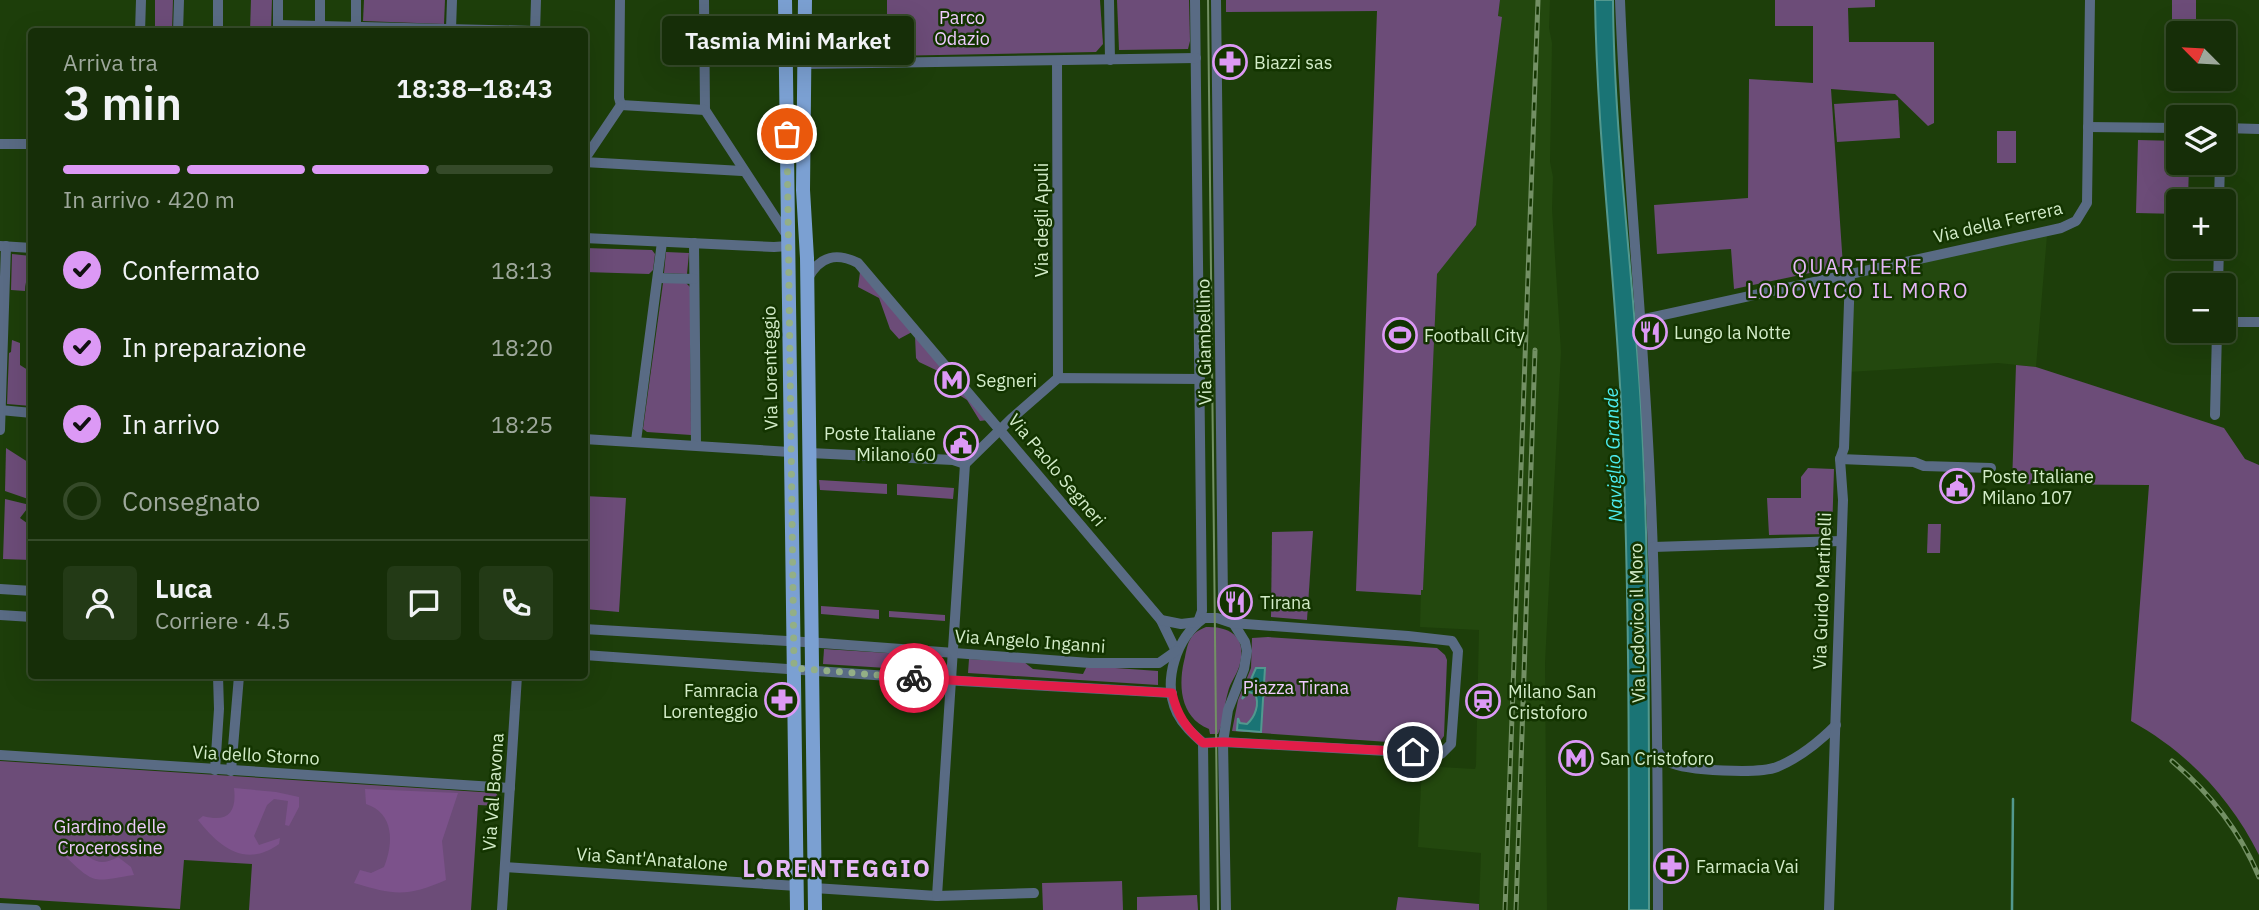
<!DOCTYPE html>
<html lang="it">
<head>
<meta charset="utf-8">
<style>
  :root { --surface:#162e08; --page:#233a16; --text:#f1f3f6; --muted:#9ea89c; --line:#354a29; --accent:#dc99f5 }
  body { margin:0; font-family:"IBM Plex Sans",sans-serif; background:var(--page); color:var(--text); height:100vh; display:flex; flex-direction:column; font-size:26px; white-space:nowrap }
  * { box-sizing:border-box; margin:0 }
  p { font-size:23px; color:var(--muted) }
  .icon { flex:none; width:38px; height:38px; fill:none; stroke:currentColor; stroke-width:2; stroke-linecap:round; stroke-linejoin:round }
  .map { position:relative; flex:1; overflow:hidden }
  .panel { position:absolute; left:28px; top:28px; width:560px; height:651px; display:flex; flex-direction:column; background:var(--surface); border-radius:7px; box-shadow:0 7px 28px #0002,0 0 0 2px var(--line) }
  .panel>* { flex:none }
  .needle { width:46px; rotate:294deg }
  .controls { position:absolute; left:2166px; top:21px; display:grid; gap:14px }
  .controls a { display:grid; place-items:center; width:70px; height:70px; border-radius:7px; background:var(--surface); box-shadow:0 7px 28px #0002,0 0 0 2px var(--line); font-size:35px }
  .pin { position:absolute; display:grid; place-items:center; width:60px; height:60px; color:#fff; margin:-30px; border:4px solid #fff; border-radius:50%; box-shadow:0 2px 7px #0007 }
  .courier { position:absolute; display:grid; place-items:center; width:70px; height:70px; margin:-35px; border:5px solid #e11d48; border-radius:50%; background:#fff; color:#222; box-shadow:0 2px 9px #0007 }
  .bubble { position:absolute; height:49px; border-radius:7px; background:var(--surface); box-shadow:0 7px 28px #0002,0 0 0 2px var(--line); font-size:23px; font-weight:600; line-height:49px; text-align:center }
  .headline em { font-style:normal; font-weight:600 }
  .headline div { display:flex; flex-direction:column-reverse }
  .headline { display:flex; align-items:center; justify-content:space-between; height:119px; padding:0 35px }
  h1 { font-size:46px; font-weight:600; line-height:52px }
  .bar { display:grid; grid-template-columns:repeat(4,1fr); gap:10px 7px; align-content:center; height:84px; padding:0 35px }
  .bar i { height:9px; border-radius:5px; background:var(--line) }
  .bar .active { background:var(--accent) }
  .bar p { grid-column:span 4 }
  .line { display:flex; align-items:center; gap:18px; padding:0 35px; border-top:2px solid var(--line) }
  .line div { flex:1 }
  .round { display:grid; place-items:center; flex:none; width:74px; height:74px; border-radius:7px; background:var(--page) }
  ol { padding:0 35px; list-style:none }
  li { display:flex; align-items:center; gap:21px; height:77px }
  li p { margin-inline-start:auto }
  li .icon { padding:7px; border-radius:50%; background:var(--accent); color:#111; stroke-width:4 }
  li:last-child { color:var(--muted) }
  li i { width:38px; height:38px; border:4px solid var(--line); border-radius:50% }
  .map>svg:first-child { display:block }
  .built { fill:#23480e }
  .green { fill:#6c4c78 }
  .forest { fill:#7c528b }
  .water { fill:#1a7475; stroke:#52988e; stroke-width:2 }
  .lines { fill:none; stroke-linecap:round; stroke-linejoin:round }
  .stream { stroke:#52988e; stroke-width:2.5 }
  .minor { stroke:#596b84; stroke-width:10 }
  .major { stroke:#7ba0d2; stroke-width:14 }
  .tram { stroke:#739064; stroke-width:2 }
  .rail-casing { stroke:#739064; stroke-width:5 }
  .rail { stroke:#133400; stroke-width:2.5; stroke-dasharray:8; stroke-linecap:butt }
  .done { stroke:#93af86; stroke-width:7; stroke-dasharray:0 12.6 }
  .route { stroke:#e11d48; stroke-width:9 }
  .labels { text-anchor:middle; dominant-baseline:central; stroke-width:5; stroke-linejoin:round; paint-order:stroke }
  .park-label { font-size:18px; fill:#f0ccff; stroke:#133400 }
  .poi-label { font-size:18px; fill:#d3ecc8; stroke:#133400; text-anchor:start }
  .street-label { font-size:18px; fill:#d3ecc8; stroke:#133400 }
  .water-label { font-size:19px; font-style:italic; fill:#4cecee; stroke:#133400 }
  .quarter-label { font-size:21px; letter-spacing:2px; fill:#e5b7f7; stroke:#133400 }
  .district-label { font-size:24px; font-weight:bold; letter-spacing:2px; fill:#e5b7f7; stroke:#133400 }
</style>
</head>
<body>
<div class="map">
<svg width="2259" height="910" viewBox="0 0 2259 910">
  <rect width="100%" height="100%" fill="#1d3e0a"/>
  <g class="built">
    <polygon points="1500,0 1550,0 1549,28 1552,43 1550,162 1553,177 1552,209 1561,352 1545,663 1547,910 1479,910 1481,853 1418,847 1422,766 1475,769 1476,766 1479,630 1420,627 1421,590 1423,589 1437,273 1476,225 1502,18 1498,17"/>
    <polygon points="2047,235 2036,367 1998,363 1848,372 1851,277"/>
  </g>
  <g class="green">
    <polygon points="155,0 173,0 172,31 155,31"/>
    <polygon points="251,0 272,0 271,31 250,31"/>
    <polygon points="364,0 445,0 444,24 363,21"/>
    <polygon points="887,0 1100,0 1103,44 1096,52 887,56"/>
    <polygon points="1117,0 1189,0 1190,41 1188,49 1119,50"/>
    <polygon points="1226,0 1500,0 1498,16 1502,17 1476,225 1437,274 1423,590 1421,590 1421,595 1356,591 1377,11 1226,12"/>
    <polygon points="1775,0 1875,0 1875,7 1848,8 1849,42 1934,42 1934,123 1928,126 1895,94 1831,89 1843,266 1734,289 1731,249 1657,254 1654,205 1748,198 1749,79 1813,83 1813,26 1775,26"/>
    <polygon points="2172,0 2196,0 2196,33 2172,35"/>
    <polygon points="1898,100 1900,138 1837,142 1834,104"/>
    <rect x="1997" y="131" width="19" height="32"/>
    <polygon points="2138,140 2179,141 2179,163 2189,163 2188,201 2179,201 2179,214 2136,213"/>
    <polygon points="585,248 652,250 655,254 653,270 649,274 585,272"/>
    <polygon points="666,252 689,253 687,274 664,273"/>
    <path d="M12 254 31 256C32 269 25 278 25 291L11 290Z"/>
    <polygon points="860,272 912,332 899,339 890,329 879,298 858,287"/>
    <polygon points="663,283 686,283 690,287 691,435 647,432 643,429"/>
    <polygon points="915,336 988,420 980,421 967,400 950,389 938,371 919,362 916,358"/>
    <polygon points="12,340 20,343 20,365 31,372 31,406 7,404 9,353 11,352"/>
    <path d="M2016 365 2036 367 2224 428 2245 459 2259 465V855C2230 797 2187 752 2131 721L2149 485 2012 484Z"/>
    <polygon points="6,448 31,464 31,500 5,491"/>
    <polygon points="1808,468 1834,469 1832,534 1769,535 1767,498 1801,498 1801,477"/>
    <polygon points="819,480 887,484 887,494 820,490"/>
    <polygon points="897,484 954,488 953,499 897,495"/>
    <polygon points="584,496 626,498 619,612 585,609"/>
    <polygon points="5,499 30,505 20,518 31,526 31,560 3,559"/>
    <polygon points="1928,524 1941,524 1940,553 1927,553"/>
    <polygon points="1313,531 1307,620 1271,617 1272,532"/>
    <polygon points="821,606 879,610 879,619 821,614"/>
    <polygon points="889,611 945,615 945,621 889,617"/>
    <path d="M1206 627C1232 626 1248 639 1239 667 1236 676 1230 683 1228 692 1224 705 1224 722 1218 734H1210L1209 729C1179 717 1178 683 1185 657 1188 642 1190 633 1206 627Z"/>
    <polygon points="1268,637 1437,648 1445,655 1447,660 1444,736 1441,740 1431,745 1232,731 1238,700 1251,668 1252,638"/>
    <polygon points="824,649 936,656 934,671 823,664"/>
    <polygon points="969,659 1024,662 1033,669 1083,674 1087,666 1158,671 1158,685 968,673"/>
    <polygon points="0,761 496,793 498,796 498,806 478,805 471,910 249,910 252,864 184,860 180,909 0,898"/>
    <polygon points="1122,881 1123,910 1043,910 1042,883"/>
    <polygon points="1197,895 1198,910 1137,910 1137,897"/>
    <polygon points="1398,897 1479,904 1479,910 1396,910"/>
  </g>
  <g class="forest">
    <path d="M234 788 276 792 299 797V807L289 826 285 825 288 801 274 799 267 805 254 836 259 845 280 838 279 844C246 868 220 848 198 820L203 816C228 823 237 812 234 788Z"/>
    <path d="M365 789 458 793 442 841 446 880C407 897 394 895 354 883L360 870 371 873 384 867C394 843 394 813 366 804Z"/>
    <path d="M76 847C92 859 98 868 118 857L131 867 134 875C93 881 96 886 65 856Z"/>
  </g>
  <g class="water">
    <path d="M1595 0H1613C1614 136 1633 271 1641 407 1650 574 1649 742 1649 910H1629C1629 748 1629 585 1622 423 1616 282 1597 141 1595 0Z"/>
    <path d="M1256 668H1265L1261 732 1237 730 1238 718 1240 723 1247 724C1255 717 1260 704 1255 694L1249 692 1242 699Z"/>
  </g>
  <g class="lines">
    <polyline class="stream" points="2012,910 2013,799"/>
    <g class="minor">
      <polyline points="620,0 619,98 621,105"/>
      <polyline points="704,0 705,110 788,237"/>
      <polyline points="1109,0 1110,60"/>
      <polyline points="1195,0 1202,611 1198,622"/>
      <polyline points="1216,0 1223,601 1224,608 1245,642 1247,651 1244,669 1228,710 1223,742 1226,910"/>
      <path d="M1620 0C1626 161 1643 321 1650 481 1657 624 1658 767 1658 910"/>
      <polyline points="278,25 535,31"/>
      <polyline points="320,26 320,0"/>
      <polyline points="356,27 356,0"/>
      <polyline points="278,29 278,0"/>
      <polyline points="451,29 452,0"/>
      <polyline points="140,32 141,0"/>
      <polyline points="178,32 179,0"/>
      <polyline points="218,32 218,0"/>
      <polyline points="535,32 536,0"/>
      <polyline points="1057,61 1058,378"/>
      <polyline points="805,64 1196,58"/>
      <polyline points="621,105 705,110"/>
      <polyline points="2088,127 2179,128"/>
      <polyline points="2224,128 2259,129"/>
      <polyline points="0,144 32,144"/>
      <polyline points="584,160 621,105"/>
      <polyline points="584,162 742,171"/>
      <polyline points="2219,201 2220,163"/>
      <polyline points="584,238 774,247 788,246"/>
      <polyline points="694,243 696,445"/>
      <polyline points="0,246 32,248"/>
      <polyline points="658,278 694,279"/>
      <path d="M808 278C820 256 836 252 858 263L1161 620 1176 651"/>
      <polyline points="2218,285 2219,247"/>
      <polyline points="1640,320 2061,228 2076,221 2087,203 2090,0"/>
      <polyline points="2224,322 2259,322"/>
      <polyline points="0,410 32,413"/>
      <polyline points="2215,415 2217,331"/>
      <polyline points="0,430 6,246"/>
      <polyline points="584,439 790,452"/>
      <polyline points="636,441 662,242"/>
      <polyline points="810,453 953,460 965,464"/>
      <polyline points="1840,459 1914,462 1924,466 1991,468"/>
      <polyline points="965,464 1011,419 1058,378 1200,379"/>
      <polyline points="1653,547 1841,541"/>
      <polyline points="0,589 32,591"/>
      <polyline points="0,615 32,617"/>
      <path d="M1204 618H1217L1232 623 1408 636 1452 641 1458 651 1451 744 1441 754 1223 742 1203 743C1193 734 1183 725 1177 713 1162 681 1176 638 1204 618Z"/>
      <polyline points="1161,620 1181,624 1198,622"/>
      <polyline points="584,629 821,643 1090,663 1159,663 1176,651"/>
      <polyline points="584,655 961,681 1172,693"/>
      <polyline points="1203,743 1205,910"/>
      <path d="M1657 750C1660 755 1663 759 1669 762 1687 771 1759 774 1777 767 1799 758 1819 742 1836 725"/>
      <polyline points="0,755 510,788"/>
      <polyline points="215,770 219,709 218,676"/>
      <polyline points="231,771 239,676"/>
      <polyline points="505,867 797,886"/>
      <polyline points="814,888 937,896 1034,893"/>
      <polyline points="937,896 965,464"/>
      <polyline points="0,908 36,910"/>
      <polyline points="502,910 517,676"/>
      <polyline points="1829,910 1843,500 1840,459 1844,448 1850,274"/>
    </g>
    <g class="major">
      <polyline points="785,0 797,910"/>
      <polyline points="805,0 803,190 807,258 815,910"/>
    </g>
    <polyline class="tram" points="1208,0 1218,910"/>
    <g class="rail-casing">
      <g id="rail">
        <path d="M2172 761C2210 793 2240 831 2259 877"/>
        <polyline points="1505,910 1538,0"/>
        <polyline points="1516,910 1535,350"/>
      </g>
    </g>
    <use href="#rail" class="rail"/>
  </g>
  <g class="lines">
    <polyline class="done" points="787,134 794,668 914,678"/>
    <path class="route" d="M914 678 1172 693C1177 715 1186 728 1203 743L1223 742 1413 752"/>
  </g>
  <defs>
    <g id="pharmacy-ring" transform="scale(1.75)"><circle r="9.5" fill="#133400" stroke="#dc99f5" stroke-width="1.5"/><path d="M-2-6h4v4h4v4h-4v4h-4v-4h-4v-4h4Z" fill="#dc99f5"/></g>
    <g id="restaurant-ring" transform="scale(1.75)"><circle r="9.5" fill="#133400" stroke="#dc99f5" stroke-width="1.5"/><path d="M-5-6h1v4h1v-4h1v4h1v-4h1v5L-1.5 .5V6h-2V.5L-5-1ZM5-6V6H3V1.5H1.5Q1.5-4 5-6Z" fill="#dc99f5"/></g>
    <g id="stadium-ring" transform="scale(1.75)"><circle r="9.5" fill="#133400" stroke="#dc99f5" stroke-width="1.5"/><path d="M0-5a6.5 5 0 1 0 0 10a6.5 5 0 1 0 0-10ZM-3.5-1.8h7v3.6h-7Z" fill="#dc99f5"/></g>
    <g id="metro-ring" transform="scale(1.75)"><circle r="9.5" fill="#133400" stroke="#dc99f5" stroke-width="1.5"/><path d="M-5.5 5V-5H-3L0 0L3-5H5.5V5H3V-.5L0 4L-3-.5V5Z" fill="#dc99f5"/></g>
    <g id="civic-ring" transform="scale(1.75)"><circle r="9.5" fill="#133400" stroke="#dc99f5" stroke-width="1.5"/><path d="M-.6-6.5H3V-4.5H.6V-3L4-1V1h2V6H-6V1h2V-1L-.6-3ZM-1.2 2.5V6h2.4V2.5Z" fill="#dc99f5"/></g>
    <g id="station-ring" transform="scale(1.75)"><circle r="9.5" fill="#133400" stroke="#dc99f5" stroke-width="1.5"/><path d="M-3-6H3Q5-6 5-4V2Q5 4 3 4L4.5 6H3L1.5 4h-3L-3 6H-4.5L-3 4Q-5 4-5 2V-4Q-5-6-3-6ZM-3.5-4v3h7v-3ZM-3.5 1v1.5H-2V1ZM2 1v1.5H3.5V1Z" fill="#dc99f5"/></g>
  </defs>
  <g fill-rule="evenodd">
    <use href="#pharmacy-ring" x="1230" y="62"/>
    <use href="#restaurant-ring" x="1650" y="332"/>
    <use href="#stadium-ring" x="1400" y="335"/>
    <use href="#metro-ring" x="952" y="380"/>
    <use href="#civic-ring" x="961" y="443"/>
    <use href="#civic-ring" x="1957" y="486"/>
    <use href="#restaurant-ring" x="1235" y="602"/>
    <use href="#pharmacy-ring" x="782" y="700"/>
    <use href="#station-ring" x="1483" y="701"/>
    <use href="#metro-ring" x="1576" y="758"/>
    <use href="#pharmacy-ring" x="1671" y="866"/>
  </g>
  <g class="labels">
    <g class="park-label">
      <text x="962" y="17">Parco<tspan x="962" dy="21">Odazio</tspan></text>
      <text x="1296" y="687">Piazza Tirana</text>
      <text x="110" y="826">Giardino delle<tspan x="110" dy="21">Crocerossine</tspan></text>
    </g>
    <g class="poi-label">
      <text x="1254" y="62">Biazzi sas</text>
      <text x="1674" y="332">Lungo la Notte</text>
      <text x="1424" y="335">Football City</text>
      <text x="976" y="380">Segneri</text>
      <text x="936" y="433" text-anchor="end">Poste Italiane<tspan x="936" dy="21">Milano 60</tspan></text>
      <text x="1982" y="476">Poste Italiane<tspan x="1982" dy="21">Milano 107</tspan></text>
      <text x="1260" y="602">Tirana</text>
      <text x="758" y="690" text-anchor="end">Famracia<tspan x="758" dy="21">Lorenteggio</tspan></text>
      <text x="1508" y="691">Milano San<tspan x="1508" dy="21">Cristoforo</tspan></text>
      <text x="1600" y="758">San Cristoforo</text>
      <text x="1696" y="866">Farmacia Vai</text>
    </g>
    <g class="street-label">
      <text transform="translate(1041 220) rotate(-90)">Via degli Apuli</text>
      <text transform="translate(1998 222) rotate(-13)">Via della Ferrera</text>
      <text transform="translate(1204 342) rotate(-91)">Via Giambellino</text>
      <text transform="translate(770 368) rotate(-91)">Via Lorenteggio</text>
      <text transform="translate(1057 470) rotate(50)">Via Paolo Segneri</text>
      <text transform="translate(1822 591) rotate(-88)">Via Guido Martinelli</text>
      <text transform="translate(1637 623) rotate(-91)">Via Lodovico il Moro</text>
      <text transform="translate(1030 641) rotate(4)">Via Angelo Inganni</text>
      <text transform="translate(256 755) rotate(3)">Via dello Storno</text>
      <text transform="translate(493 792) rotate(-86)">Via Val Bavona</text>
      <text transform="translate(652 859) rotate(4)">Via Sant'Anatalone</text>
    </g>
    <g class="water-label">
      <text transform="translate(1613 455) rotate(-92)">Naviglio Grande</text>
    </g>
    <g class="quarter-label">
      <text x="1858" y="266">QUARTIERE<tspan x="1858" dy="24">LODOVICO IL MORO</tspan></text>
    </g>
    <g class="district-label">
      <text x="837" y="868">LORENTEGGIO</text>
    </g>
  </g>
</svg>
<div class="controls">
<a><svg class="needle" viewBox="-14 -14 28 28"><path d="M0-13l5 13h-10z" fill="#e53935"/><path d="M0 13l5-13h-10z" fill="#9ea89c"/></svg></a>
<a><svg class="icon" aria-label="layers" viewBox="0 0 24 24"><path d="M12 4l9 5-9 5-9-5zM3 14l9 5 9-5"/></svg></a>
<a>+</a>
<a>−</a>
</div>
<div class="pin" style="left:787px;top:134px;background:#ea580c"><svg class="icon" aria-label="bag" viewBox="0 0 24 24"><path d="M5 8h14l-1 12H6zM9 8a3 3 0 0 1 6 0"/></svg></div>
<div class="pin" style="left:1413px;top:752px;background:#1f2937"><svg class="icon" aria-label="home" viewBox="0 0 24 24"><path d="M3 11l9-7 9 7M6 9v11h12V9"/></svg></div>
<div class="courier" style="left:914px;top:678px"><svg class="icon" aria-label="bike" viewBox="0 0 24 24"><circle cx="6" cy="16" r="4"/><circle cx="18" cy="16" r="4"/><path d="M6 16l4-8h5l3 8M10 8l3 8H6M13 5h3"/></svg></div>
<div class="bubble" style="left:662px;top:16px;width:252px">Tasmia Mini Market</div>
<section class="panel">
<div class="headline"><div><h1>3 min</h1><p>Arriva tra</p></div><em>18:38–18:43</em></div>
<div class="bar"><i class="active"></i><i class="active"></i><i class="active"></i><i></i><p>In arrivo · 420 m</p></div>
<ol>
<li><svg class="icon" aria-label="check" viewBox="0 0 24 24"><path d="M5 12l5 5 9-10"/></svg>Confermato<p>18:13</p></li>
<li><svg class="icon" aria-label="check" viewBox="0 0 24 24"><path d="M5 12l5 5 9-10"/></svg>In preparazione<p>18:20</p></li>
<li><svg class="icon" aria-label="check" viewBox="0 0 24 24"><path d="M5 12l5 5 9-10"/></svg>In arrivo<p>18:25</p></li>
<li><i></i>Consegnato</li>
</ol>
<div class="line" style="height:126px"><a class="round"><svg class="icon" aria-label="person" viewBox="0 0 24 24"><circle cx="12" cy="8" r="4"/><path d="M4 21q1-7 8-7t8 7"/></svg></a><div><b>Luca</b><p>Corriere · 4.5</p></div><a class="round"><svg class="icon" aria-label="chat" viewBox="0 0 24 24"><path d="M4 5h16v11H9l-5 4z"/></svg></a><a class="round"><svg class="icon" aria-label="phone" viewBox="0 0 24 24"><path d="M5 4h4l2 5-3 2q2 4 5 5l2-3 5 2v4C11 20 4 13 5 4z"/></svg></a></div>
</section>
</div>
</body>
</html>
